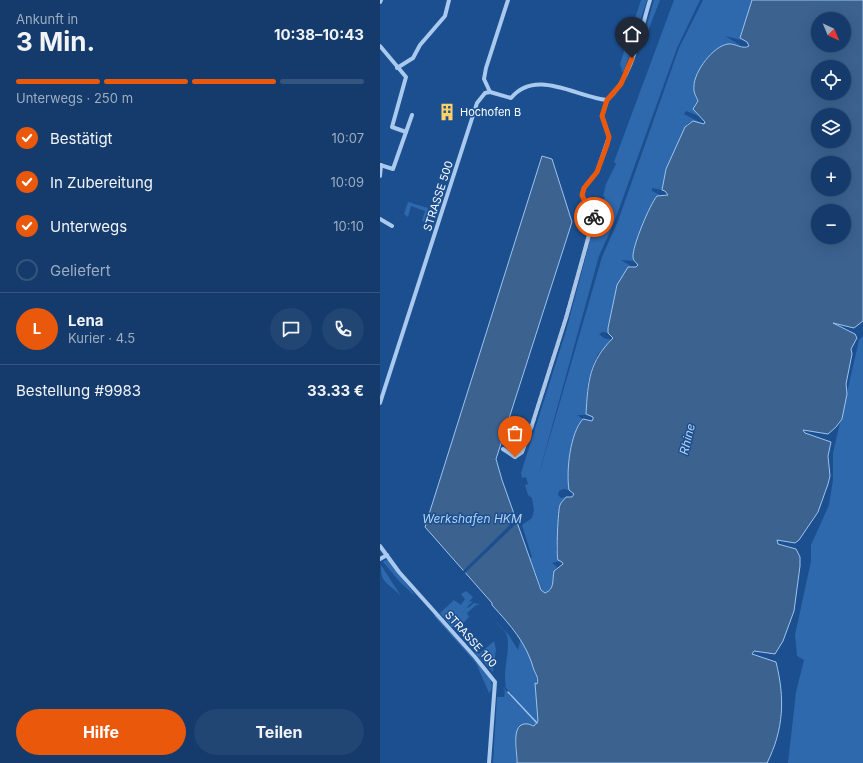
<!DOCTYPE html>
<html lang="de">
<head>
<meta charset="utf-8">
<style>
  :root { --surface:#143b6b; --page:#214673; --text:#f1f3f6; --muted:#9dadc1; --line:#33557e; --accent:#ea580c }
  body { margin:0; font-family:Inter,sans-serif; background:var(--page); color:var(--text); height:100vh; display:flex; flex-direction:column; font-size:15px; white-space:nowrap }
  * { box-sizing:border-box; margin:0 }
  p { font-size:13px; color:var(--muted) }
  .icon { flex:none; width:22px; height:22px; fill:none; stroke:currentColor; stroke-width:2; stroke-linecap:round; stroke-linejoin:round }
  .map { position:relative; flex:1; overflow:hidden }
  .drawer { display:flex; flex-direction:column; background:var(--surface); width:380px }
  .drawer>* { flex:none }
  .needle { width:26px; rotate:136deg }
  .controls { position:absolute; left:431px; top:12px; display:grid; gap:8px }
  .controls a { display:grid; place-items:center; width:40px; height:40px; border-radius:50%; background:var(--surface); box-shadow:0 4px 16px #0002,0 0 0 1px var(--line); font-size:20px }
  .pin { position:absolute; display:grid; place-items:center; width:34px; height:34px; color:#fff; margin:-41px -17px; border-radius:50% 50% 50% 0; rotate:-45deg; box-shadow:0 0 4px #0007 }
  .pin .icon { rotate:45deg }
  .courier { position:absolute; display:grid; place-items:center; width:40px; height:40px; margin:-20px; border:3px solid #ea580c; border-radius:50%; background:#fff; color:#222; box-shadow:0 1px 5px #0007 }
  .summary em { font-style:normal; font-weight:700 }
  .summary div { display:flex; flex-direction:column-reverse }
  .summary { display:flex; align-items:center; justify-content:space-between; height:68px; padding:0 16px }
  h1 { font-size:26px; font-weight:700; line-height:30px }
  .bar { display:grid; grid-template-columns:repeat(4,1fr); gap:6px 4px; align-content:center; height:48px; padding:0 16px }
  .bar i { height:5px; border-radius:3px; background:var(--line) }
  .bar .current { background:var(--accent) }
  .bar p { grid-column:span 4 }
  .line { display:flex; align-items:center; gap:10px; padding:0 16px; border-top:1px solid var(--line) }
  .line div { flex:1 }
  .round { display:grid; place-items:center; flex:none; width:42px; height:42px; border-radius:21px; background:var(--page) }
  ol { padding:0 16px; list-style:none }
  li { display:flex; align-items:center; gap:12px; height:44px }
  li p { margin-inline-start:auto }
  li .icon { padding:4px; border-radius:50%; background:var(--accent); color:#fff; stroke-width:4 }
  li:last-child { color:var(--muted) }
  li i { width:22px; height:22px; border:2px solid var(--line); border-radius:50% }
  .action { display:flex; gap:8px; margin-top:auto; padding:8px 16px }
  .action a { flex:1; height:46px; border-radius:24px; background:var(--accent); color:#fff; font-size:16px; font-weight:700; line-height:46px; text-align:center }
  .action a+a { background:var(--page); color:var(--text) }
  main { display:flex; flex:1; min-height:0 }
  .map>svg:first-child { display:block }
  .green { fill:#2e69ad }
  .water { fill:#3c6290; stroke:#9cc4f0; fill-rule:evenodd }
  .pier { fill:#1b4f8f }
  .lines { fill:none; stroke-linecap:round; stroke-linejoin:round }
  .stream { stroke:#9cc4f0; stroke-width:1.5 }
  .street { stroke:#a9c9ee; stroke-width:4 }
  .done { stroke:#afc1d8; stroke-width:4; stroke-dasharray:0 7.2 }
  .route { stroke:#ea580c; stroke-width:5 }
  .labels { text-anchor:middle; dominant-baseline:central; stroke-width:3; stroke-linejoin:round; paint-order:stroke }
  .poi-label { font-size:11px; fill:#fff; stroke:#1b4f8f; text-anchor:start }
  .street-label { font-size:11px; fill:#fff; stroke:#1b4f8f }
  .water-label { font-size:12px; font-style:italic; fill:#b5d3f5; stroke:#1b4f8f }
</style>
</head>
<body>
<main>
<section class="drawer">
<div class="summary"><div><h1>3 Min.</h1><p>Ankunft in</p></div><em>10:38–10:43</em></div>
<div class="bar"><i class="current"></i><i class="current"></i><i class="current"></i><i></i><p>Unterwegs · 250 m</p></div>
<ol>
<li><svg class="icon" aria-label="check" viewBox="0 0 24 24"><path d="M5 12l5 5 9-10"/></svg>Bestätigt<p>10:07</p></li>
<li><svg class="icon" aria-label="check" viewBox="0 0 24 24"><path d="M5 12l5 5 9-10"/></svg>In Zubereitung<p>10:09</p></li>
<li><svg class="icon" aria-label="check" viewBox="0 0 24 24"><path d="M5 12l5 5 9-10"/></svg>Unterwegs<p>10:10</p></li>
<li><i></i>Geliefert</li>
</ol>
<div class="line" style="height:72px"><b class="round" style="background:var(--accent);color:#fff">L</b><div><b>Lena</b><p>Kurier · 4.5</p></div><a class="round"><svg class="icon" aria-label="chat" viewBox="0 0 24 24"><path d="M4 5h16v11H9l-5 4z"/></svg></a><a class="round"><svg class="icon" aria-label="phone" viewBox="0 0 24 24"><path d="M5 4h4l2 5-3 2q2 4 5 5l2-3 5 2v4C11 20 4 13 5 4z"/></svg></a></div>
<div class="line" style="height:52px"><div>Bestellung #9983</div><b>33.33 €</b></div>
<div class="action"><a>Hilfe</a><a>Teilen</a></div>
</section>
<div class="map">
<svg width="483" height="763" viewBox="0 0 483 763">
  <rect width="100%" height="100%" fill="#1b4f8f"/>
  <g class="green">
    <polygon points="261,0 267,0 244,71 241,72 242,70 240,64"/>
    <polygon points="274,0 280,0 263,44 261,44"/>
    <path d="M294 0H320L297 48 235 220 219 256 157 481 222 257 238 221 299 48 323 0H372L360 38 361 40 345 36 360 45 346 44 333 52 326 59 319 72 318 101 314 106 315 111 319 116 306 111 304 114 321 123 310 122 307 124 286 169 282 190 272 188V191L280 195 277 196 263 223 253 258 254 261 241 260 251 266 248 267 232 307 228 333 223 332 219 334 224 338 232 340 218 354 213 365 208 382 206 413 208 415H197L203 419C190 433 186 472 189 490L183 489 179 491 178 495 181 498 186 497 180 504 179 510V527L176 549 180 561 172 563 177 567 175 569 173 585 167 593H163L150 558 152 557 142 525 152 518 154 510 152 498 148 495 145 485 148 484 146 477 142 478 141 473 186 331 213 229 225 197 223 196 226 184 236 164 234 162Z"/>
    <polygon points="28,202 48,208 45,222 42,221 45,211 31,206 28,217 24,214"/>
    <polygon points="483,336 483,763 408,763 416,692 424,660 417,656 415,635 431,561 431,545 449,505 453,480 453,453 479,340"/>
    <polygon points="7,560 9,560 36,597 19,581 4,563 3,561"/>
    <path d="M1 565 21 596C10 584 0 584 1 565Z"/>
    <polygon points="86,591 93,597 89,602 93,601 87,607 88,608 94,603 100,605 96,605 87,613 89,617 82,624 79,621 72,627 60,613 74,600 81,605 85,599 81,594"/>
    <path d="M55 615 109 676C111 681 114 689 109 693L96 663 54 616Z"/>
    <path d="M116 622 128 634 138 650 141 637 150 656 157 676 156 695 158 721 154 726 149 725 135 742 137 763H113L117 697H124L125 692 123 687 131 697 132 694 124 686 126 687C122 670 132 646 126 633 123 629 118 625 116 622Z"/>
    <polygon points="114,641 116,649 113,672 95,653 96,652 99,654"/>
  </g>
  <path class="water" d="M372 0H483V321L474 328 453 323 475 334 477 338 471 349 472 354 466 384 467 394 462 419 456 427 448 434 423 430 425 433 451 442 448 456 450 476 448 484 438 512 419 540 415 543 397 540 398 544 416 549 420 557V566L414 611 403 641 395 654 374 651 372 654 396 662C405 698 404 729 387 763H137C138 755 129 721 148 724 150 724 152 726 154 726L158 721 155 683 157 684C159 678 156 675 154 670 146 642 131 626 112 605V603L45 527 162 156 172 159 192 222 116 459 122 480 161 590 165 593C175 589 172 581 174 571L183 564 182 562 178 560C176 555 178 509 180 505 181 502 184 500 186 497H192L194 494 189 490C186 471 190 433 203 419L212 421 213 419V417L206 414C208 381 209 362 233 338L228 333V328L237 285 248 267H256L258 265C256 262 253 261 253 257 252 247 270 204 277 196L288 195 285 191 282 190 286 169 305 127 313 121 324 124 325 122 313 109 318 101C316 96 313 92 314 86 314 72 333 46 348 44 355 43 363 50 369 46L367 42 360 38ZM438 19H464V45H438ZM438 67H464V93H438ZM438 115H464V141H438ZM438 163H464V189H438ZM438 211H464V237H438Z"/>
  <polygon class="pier" points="137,518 139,521 84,574 82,572"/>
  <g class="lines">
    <polyline class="stream" points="128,692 157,723"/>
    <g class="street">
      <polyline points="0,2 1,0"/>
      <polyline points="0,46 26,77 12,127 26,132"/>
      <polyline points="17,68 33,58 40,45 65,16 69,0"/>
      <path d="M110 92 131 98C156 68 196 97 227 100"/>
      <polyline points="110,92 104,79 106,68 128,0"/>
      <path d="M227 100C253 77 260 32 270 0"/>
      <polyline points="0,165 13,169 32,115"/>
      <polyline points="0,176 1,165"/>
      <polyline points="0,219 12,226"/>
      <polyline points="0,403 97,103 105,93 110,92"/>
      <polyline points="123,449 135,457 142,452 152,425 186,318 214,217 214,211 206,204 202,195 204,188 217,172 229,137 222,116 227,100"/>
      <polyline points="0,546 19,572 95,657 115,682 109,763"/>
      <polyline points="0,559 7,555"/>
    </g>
  </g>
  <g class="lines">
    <polyline class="done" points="135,457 142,452 152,425 186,318 214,217"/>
    <polyline class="route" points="214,217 214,211 206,204 202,195 204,188 217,172 227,145 229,137 222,116 227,100 241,84 252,58"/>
  </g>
  <defs>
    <g id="building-bare" transform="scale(1.38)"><path d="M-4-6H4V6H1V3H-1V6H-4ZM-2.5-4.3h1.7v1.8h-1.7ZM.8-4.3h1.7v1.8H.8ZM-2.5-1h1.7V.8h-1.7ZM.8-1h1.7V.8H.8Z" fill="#ffd166" stroke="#1b4f8f" stroke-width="2.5" paint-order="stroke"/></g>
  </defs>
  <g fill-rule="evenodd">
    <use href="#building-bare" x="67" y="112"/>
  </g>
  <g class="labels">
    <g class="poi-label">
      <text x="80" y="112">Hochofen B</text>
    </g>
    <g class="street-label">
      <text transform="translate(58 196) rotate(-72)">STRASSE 500</text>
      <text transform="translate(91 639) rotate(48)">STRASSE 100</text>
    </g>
    <g class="water-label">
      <text transform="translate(307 439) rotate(-76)">Rhine</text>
      <text x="92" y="518">Werkshafen HKM</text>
    </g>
  </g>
</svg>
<div class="controls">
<a><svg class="needle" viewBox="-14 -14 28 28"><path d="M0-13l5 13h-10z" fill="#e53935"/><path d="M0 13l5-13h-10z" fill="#9dadc1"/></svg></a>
<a><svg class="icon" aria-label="locate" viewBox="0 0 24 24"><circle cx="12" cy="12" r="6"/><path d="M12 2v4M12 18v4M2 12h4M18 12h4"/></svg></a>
<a><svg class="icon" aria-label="layers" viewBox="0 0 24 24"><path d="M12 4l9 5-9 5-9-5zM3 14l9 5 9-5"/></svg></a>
<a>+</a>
<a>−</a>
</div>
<div class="pin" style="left:135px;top:457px;background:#ea580c"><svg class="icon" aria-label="bag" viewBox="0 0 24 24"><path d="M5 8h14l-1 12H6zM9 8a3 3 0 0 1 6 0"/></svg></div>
<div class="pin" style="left:252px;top:58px;background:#1f2937"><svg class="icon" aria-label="home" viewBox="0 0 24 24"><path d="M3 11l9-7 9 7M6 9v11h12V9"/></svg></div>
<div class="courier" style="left:214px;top:217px"><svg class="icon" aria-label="bike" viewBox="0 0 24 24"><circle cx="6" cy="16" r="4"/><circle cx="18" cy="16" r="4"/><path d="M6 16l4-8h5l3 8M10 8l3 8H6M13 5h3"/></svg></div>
</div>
</main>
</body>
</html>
